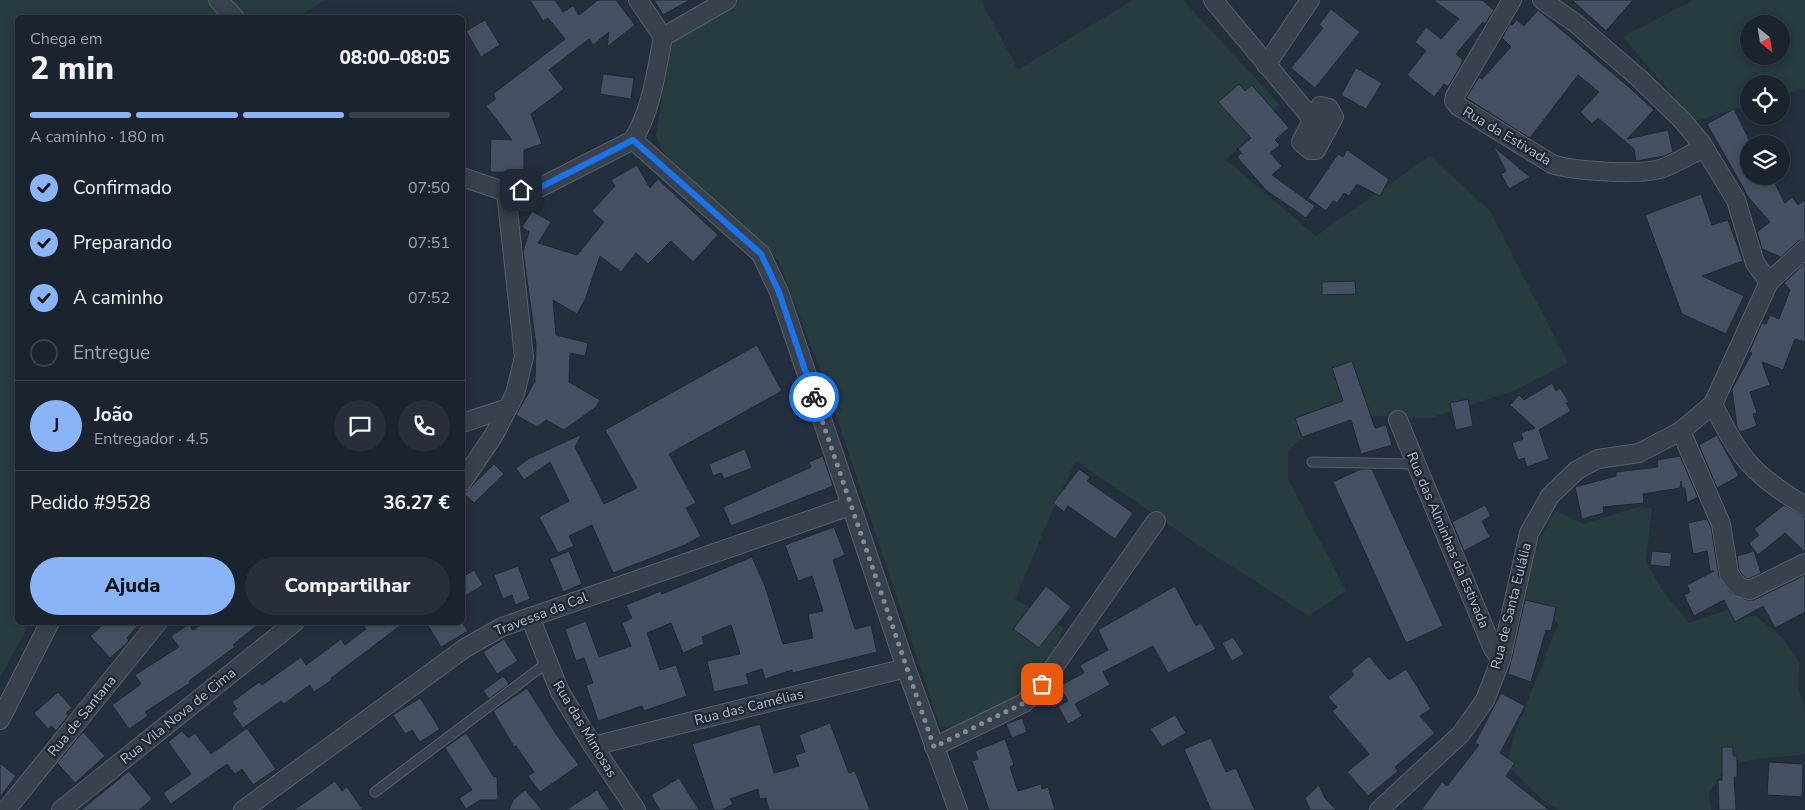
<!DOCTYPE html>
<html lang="pt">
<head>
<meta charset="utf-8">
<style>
  :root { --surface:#1b232e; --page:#282f3a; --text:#f1f3f6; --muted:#a0a4aa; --line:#39404a; --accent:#8ab4f8 }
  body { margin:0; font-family:"Nunito Sans",sans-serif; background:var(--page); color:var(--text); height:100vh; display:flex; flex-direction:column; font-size:19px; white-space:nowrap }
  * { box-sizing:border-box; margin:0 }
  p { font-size:16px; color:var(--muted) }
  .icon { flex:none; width:28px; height:28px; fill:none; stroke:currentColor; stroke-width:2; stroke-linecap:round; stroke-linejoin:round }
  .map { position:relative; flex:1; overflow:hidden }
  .drawer { position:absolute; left:15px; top:15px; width:450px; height:610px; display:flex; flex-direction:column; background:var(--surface); border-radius:8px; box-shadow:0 2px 12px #0003,0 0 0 1px var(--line) }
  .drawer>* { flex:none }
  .needle { width:32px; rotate:150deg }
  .tools { position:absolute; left:1740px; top:15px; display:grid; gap:10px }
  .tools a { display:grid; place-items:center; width:50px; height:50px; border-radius:50%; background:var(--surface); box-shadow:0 2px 12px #0003,0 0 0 1px var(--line); font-size:25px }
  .pin { position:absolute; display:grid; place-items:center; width:42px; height:42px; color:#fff; margin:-21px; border-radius:10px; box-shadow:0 2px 8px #0006 }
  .courier { position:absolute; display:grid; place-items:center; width:50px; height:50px; margin:-25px; border:4px solid #1a73e8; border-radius:50%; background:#fff; color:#222; box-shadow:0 1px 6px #0007 }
  .head em { font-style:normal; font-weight:800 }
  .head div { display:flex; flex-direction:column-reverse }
  .head { display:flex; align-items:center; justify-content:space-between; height:85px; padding:0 15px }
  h1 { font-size:32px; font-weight:800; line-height:38px }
  .bar { display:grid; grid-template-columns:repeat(4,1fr); gap:8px 5px; align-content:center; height:60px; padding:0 15px }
  .bar i { height:6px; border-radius:4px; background:var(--line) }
  .bar .selected { background:var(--accent) }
  .bar p { grid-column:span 4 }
  .line { display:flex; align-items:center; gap:12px; padding:0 15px; border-top:1px solid var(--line) }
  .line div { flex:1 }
  .round { display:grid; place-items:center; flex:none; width:52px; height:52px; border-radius:26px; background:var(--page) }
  ol { padding:0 15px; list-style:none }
  li { display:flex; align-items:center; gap:15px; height:55px }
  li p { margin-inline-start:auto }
  li .icon { padding:5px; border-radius:50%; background:var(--accent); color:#111; stroke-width:4 }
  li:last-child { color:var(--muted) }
  li i { width:28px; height:28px; border:2px solid var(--line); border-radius:50% }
  .button { display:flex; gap:10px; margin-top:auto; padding:10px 15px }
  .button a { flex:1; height:58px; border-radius:30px; background:var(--accent); color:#111; font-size:20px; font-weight:800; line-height:58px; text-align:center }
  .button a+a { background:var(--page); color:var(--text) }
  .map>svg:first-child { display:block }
  .green { fill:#263c3f; fill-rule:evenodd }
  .building { fill:#455162; stroke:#1f2835 }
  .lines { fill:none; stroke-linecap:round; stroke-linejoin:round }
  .service-casing { stroke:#565f6c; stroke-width:11 }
  .minor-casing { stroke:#565f6c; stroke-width:20 }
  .service { stroke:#38414e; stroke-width:9 }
  .minor { stroke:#38414e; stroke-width:18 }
  .done { stroke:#828b98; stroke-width:5; stroke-dasharray:0 9 }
  .route { stroke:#1a73e8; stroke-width:6 }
  .labels { text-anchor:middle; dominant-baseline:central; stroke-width:4.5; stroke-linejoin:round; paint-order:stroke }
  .street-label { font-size:14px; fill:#b4bcc9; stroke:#1d2633 }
</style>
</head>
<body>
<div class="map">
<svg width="1805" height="810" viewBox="0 0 1805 810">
  <rect width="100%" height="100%" fill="#242f3e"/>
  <g class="green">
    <polygon points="0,0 326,0 297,17 18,18 18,622 30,623 0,677"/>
    <polygon points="738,0 981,0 1018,70 1133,0 1183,0 1279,104 1226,160 1316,236 1430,156 1490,211 1568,363 1516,390 1430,418 1317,414 1303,438 1288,450 1288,479 1346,591 1309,616 1203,548 1076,461 1056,502 1015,599 1064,628 1037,685 1023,695 953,728 940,726 825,382 778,260 663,152 656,136 670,50 679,34"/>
    <path d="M1693 0H1805V88L1781 95V84H1749V105L1695 121 1623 37ZM1749 24H1781V56H1749Z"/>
    <path d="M1641 506 1652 508 1646 561 1661 589 1689 623 1730 609 1736 619 1755 616 1774 630 1786 642 1799 663 1798 689 1805 709V754C1778 759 1748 754 1725 770 1719 775 1714 786 1709 793L1711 810H1559L1544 801 1507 765 1514 736 1558 624 1546 609 1521 597 1535 546 1556 511 1584 524Z"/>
  </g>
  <g class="building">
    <polygon points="530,0 555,0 563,12 573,6 579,15 598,0 616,0 635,25 607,47 609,32 593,45 589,39 549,70 564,89 531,114 542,144 524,150 524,173 490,172 491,139 512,140 486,106 496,99 493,94 565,39 548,18 543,21"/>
    <polygon points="654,0 690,0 663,15"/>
    <polygon points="1433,0 1482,0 1494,10 1485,24 1483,22 1456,54 1463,60 1461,65 1448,87 1444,84 1434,97 1407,75 1426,51 1415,42 1426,27 1441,39 1459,19"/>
    <polygon points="1572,0 1633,0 1606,31"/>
    <polygon points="1331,9 1360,32 1315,88 1291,68 1323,28 1319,25"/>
    <polygon points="1538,10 1630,88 1654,110 1627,139 1668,130 1673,152 1664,156 1636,161 1634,149 1598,118 1592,124 1580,112 1599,92 1578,75 1530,138 1466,98 1479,77 1482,79 1511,47 1502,38 1510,24 1512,25 1517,20 1524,26"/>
    <polygon points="485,20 500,45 481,57 466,31"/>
    <polygon points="1356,68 1382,83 1366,109 1341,95"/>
    <polygon points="603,74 634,78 631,99 600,94"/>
    <polygon points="1239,84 1245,91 1252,85 1289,128 1275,140 1280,145 1270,153 1282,166 1272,175 1315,206 1306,218 1266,190 1237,157 1241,153 1243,155 1238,149 1251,138 1218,102"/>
    <polygon points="1734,109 1749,139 1749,176 1771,176 1785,203 1792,197 1798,205 1805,200 1805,239 1798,241 1781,257 1762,249 1757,232 1770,222 1749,198 1707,124"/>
    <polygon points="1493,146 1530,177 1509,189 1501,174 1506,171"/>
    <polygon points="1347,150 1389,179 1380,196 1357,184 1349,196 1344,193 1337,203 1333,201 1326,211 1308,198 1338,154 1343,157"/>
    <polygon points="637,165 650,188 658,179 718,235 693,262 671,241 648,264 636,253 621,272 600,256 585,300 577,314 553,300 556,335 588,343 585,356 570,353 569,382 600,400 596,407 564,430 546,420 537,427 516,415 535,381 536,345 523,251 529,232 522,227 532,211 551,222 538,243 577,255 604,222 592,211 615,186 611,180"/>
    <polygon points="1701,194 1712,225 1728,220 1743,261 1702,276 1744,296 1726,334 1682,314 1645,215"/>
    <polygon points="1805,263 1805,342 1795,339 1783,370 1762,362 1770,385 1750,392 1757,413 1753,414 1757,426 1740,432 1737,427 1732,389 1752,353 1749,352 1762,323 1766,324 1770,315 1779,319 1790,290 1784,283"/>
    <polygon points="1355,281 1356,294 1322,295 1322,282"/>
    <polygon points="757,345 782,391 669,454 696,503 686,508 701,536 685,545 613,573 592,525 569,536 574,546 558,553 539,517 569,501 550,462 524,480 516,468 528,459 582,434 575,447 604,504 637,488 605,430"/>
    <polygon points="1352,361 1375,428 1386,425 1392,445 1361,454 1351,420 1302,437 1295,418 1343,401 1332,368"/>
    <polygon points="1552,383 1556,391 1560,388 1569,402 1566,403 1571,411 1539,430 1549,459 1527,467 1524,458 1518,460 1512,443 1523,439 1521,433 1535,428 1510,405 1519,395 1524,400"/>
    <polygon points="1468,399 1473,426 1456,430 1450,403"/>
    <polygon points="1717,435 1739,476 1717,488 1699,445"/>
    <polygon points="745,449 752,468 724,479 721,473 713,476 709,464"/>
    <polygon points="823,456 833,486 731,526 723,507 811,467 809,462"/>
    <polygon points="1680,456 1698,497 1687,503 1685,488 1682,488 1681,481 1680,488 1643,494 1644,503 1603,507 1604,513 1582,519 1575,487 1616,476 1616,472 1658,467 1657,460"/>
    <polygon points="494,464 504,474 474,503 464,494"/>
    <polygon points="1079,469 1090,477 1087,481 1133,513 1115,539 1068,506 1064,512 1053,503"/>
    <polygon points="1361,469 1372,469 1443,626 1406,643 1333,482"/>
    <polygon points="1485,505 1491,516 1482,521 1490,537 1464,551 1452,522"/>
    <polygon points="1784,505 1805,517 1805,552 1785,533 1758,555 1749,543 1759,535 1754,529"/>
    <polygon points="1707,519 1711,527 1719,576 1731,593 1747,600 1754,600 1805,575 1805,612 1775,628 1763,606 1735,622 1724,600 1694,616 1684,595 1690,592 1687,585 1714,571 1710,571 1707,551 1693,554 1688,523"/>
    <polygon points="834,527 845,555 833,560 855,629 871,625 877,652 792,673 792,670 765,679 762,669 746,674 749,684 714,692 707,661 740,654 731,625 702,637 704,644 683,653 671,623 647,633 660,670 676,665 687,696 644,711 642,706 598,721 586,685 593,683 584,658 576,661 565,629 586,621 599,657 631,646 622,623 632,618 626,605 661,591 662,594 752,557 765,586 783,644 813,638 808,614 823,611 812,576 798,581 785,545"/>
    <polygon points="569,551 582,584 563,592 550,559"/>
    <polygon points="1652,551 1672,553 1670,567 1650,565"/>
    <polygon points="1754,551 1761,573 1749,579 1745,578 1739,570 1737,556"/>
    <polygon points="518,566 530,599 515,605 512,595 503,599 494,575"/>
    <polygon points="474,570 483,585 462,598 462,577"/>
    <polygon points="1046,586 1071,607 1039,648 1013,629"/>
    <polygon points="1175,586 1196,626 1201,623 1216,649 1168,673 1153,646 1103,672 1110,685 1075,704 1082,716 1068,724 1058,706 1068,701 1059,686 1084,673 1080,665 1108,650 1098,630"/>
    <polygon points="1525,600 1556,607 1551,631 1546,630 1531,682 1508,674"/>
    <polygon points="106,622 141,622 127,638 129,640 126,644 110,658 90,636"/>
    <polygon points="203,622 261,622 233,645 235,647 189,681 190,683 145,712 148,716 129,729 112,705 141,684 135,675 179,647 171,636 189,624 193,630"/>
    <polygon points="361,622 405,622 331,678 332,680 314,692 310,685 284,704 281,701 243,728 232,713 237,709 232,702 259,682 262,685 301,657 306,665 341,639 345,645 366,629"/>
    <polygon points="426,622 462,622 468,631 441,647"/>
    <polygon points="1233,637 1244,654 1232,661 1222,643"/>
    <polygon points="504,639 518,661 497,674 483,652"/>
    <polygon points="1369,656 1389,680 1406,669 1431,709 1420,716 1435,733 1395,767 1398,771 1368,796 1347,772 1369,754 1332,711 1337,707 1328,697 1354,675 1351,671"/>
    <polygon points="503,676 509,684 489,699 483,691"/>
    <polygon points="527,688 556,734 579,765 540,792 528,776 534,772 516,746 514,747 493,711"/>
    <polygon points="58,692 72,708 66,713 69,715 56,731 52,726 48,729 34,713"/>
    <polygon points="1501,693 1525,706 1500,753 1515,763 1506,776 1549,810 1421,810 1442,782 1447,786 1479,745 1475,743"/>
    <polygon points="420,698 440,729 420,742 412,730 405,734 393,715"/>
    <polygon points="1175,715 1186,733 1162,747 1150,729"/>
    <polygon points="1022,718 1027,732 1012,738 1006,724"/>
    <polygon points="830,723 849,773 855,771 870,810 769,810 766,798 760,799 758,789 730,799 733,804 722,810 714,810 692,744 760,724 774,773 799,766 795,755 805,752 799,735"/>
    <polygon points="247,728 276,769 253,785 242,769 235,774 227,764 171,804 163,793 191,774 168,742 182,731 188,738 195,733 211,754"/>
    <polygon points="83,732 105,756 75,783 57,763"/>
    <polygon points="466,733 494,777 497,776 498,800 480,800 466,809 459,798 472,790 445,748"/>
    <polygon points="1211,738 1226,772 1236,768 1255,810 1211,810 1184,749"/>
    <polygon points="1005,739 1014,765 1010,767 1018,791 1041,784 1042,789 1048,787 1055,810 989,810 972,761 978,759 975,751"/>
    <polygon points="1722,747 1733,747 1733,756 1737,756 1737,777 1734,777 1736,810 1719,810 1718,780 1722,780"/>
    <polygon points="1769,762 1803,764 1802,797 1767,795"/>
    <polygon points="0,763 16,776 0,797"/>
    <polygon points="129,771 152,799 139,810 81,810"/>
    <polygon points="679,778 699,810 660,810 651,795"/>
    <polygon points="335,781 342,791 347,787 363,810 294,810"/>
    <polygon points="1319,785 1325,798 1336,810 1310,810 1305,798"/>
    <polygon points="525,790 542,810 509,810 513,800"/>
    <polygon points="597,790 610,810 566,810"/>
  </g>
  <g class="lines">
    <g class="service-casing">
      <g id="service">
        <polyline points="1312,462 1417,464"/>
        <polyline points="375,792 548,662"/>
      </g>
    </g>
    <g class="minor-casing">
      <g id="minor">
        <polyline points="218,0 235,18"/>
        <polyline points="1213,0 1314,121"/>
        <path d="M1512 0 1455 96 1454 101 1458 106 1552 164C1573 171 1642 176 1663 168 1677 163 1690 154 1704 148"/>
        <polyline points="1542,0 1574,22 1640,79 1682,120 1702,144 1736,200 1755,263 1769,282"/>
        <polyline points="663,37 727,0"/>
        <polyline points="1266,65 1310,0"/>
        <polygon points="1320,106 1329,108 1334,117 1316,150 1310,150 1301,142"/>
        <path d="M633 140C652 109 656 72 663 37L638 0"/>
        <polyline points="462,177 506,192 537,189 633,140 761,254 779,292 906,668 958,810"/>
        <path d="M1713 404C1739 458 1753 475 1805 506"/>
        <polyline points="1398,420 1493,649 1501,659"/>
        <polyline points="462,423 508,408"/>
        <polyline points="1681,431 1721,524 1729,574 1739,587 1750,590 1805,563"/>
        <polyline points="462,482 494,435 515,394 524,357 506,192"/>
        <polyline points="530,617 560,692 593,746 636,810"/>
        <polyline points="0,720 50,622"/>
        <polyline points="593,746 906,668"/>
        <polyline points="934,747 1024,703 1042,684 1156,521"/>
        <polyline points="6,810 158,622"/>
        <polyline points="61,810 295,622"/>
        <polyline points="243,810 465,648 502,627 850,506"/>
        <polyline points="1379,810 1461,734 1485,700 1501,659 1529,533 1550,496 1577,470 1598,459 1639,453 1681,431 1713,404 1769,282 1805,249"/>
      </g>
    </g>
    <use href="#service" class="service"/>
    <use href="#minor" class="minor"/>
  </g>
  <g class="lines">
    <polyline class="done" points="814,397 934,747 1024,703 1042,684"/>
    <polyline class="route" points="521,190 537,189 633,140 761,254 779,292 814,397"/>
  </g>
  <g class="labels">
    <g class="street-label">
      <text transform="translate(1507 136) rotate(31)">Rua da Estivada</text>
      <text transform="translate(1448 540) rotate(67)">Rua das Alminhas da Estivada</text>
      <text transform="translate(1511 606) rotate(-76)">Rua de Santa Eulália</text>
      <text transform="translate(541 614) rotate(-21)">Travessa da Cal</text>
      <text transform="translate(749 707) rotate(-14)">Rua das Camélias</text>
      <text transform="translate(82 716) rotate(-51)">Rua de Santana</text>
      <text transform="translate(178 716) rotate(-39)">Rua Vila Nova de Cima</text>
      <text transform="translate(585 729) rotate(59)">Rua das Mimosas</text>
    </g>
  </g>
</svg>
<div class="tools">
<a><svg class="needle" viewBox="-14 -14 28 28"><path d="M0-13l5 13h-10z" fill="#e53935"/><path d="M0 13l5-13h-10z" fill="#a0a4aa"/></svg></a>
<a><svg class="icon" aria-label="locate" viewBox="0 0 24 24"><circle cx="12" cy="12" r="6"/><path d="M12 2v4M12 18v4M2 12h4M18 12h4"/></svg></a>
<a><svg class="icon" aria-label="layers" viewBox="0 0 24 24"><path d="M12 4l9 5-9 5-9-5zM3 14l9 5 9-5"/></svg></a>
</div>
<div class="pin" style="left:1042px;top:684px;background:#ea580c"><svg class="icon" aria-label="bag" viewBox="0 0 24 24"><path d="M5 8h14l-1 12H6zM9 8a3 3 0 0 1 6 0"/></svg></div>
<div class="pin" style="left:521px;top:190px;background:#1f2937"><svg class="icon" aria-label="home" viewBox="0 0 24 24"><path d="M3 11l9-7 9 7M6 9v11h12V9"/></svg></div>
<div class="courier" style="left:814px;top:397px"><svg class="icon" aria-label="bike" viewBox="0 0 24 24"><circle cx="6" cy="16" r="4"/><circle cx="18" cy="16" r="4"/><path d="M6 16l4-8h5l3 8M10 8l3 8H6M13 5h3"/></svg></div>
<section class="drawer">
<div class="head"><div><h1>2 min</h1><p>Chega em</p></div><em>08:00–08:05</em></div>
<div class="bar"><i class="selected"></i><i class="selected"></i><i class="selected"></i><i></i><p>A caminho · 180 m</p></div>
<ol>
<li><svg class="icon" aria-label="check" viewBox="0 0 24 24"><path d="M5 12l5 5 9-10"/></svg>Confirmado<p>07:50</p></li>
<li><svg class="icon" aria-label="check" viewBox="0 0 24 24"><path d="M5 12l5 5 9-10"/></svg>Preparando<p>07:51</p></li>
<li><svg class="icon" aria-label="check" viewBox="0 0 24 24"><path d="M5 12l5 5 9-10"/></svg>A caminho<p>07:52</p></li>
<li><i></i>Entregue</li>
</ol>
<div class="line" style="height:90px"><b class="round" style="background:var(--accent);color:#111">J</b><div><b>João</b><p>Entregador · 4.5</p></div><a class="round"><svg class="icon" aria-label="chat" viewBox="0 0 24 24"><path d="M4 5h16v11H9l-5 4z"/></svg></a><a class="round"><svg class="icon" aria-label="phone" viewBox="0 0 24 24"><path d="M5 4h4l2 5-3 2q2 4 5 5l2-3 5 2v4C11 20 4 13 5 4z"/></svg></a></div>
<div class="line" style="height:65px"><div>Pedido #9528</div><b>36.27 €</b></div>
<div class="button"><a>Ajuda</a><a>Compartilhar</a></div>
</section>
</div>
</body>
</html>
